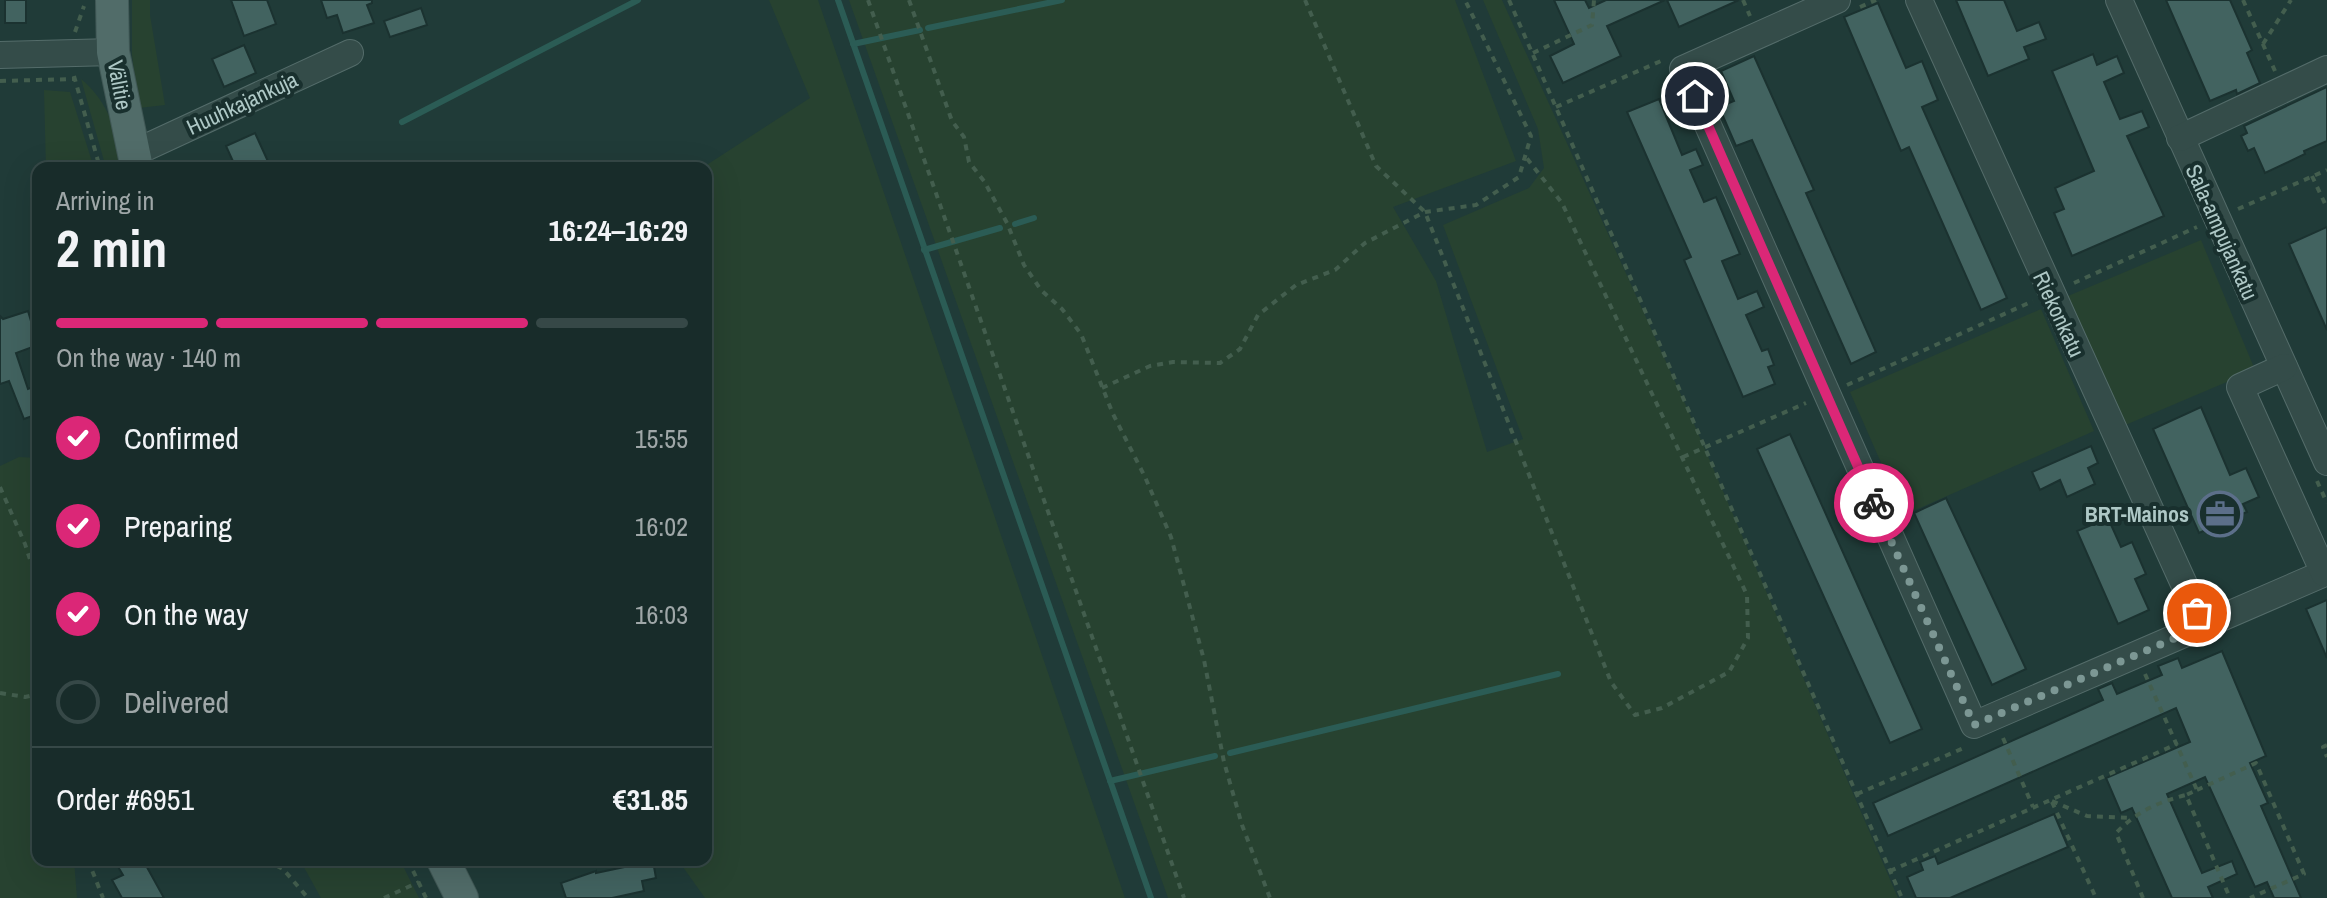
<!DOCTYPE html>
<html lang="en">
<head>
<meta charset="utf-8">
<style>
  :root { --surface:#182c2a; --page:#213432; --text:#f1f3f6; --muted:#9fa7a8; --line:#364847; --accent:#db2777 }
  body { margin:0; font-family:"Archivo Narrow",sans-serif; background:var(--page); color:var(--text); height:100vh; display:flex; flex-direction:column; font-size:30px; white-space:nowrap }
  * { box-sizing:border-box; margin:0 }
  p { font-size:26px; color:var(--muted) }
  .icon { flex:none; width:44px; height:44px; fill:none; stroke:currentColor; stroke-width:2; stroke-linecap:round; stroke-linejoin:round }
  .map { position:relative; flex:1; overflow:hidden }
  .drawer { position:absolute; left:32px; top:162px; width:680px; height:704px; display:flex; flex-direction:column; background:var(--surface); border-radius:16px; box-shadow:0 8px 32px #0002,0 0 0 2px var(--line) }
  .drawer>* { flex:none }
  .pin { position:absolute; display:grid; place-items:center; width:68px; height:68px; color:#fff; margin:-34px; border:4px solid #fff; border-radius:50%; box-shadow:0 2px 8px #0007 }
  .courier { position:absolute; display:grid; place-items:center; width:80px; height:80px; margin:-40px; border:6px solid #db2777; border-radius:50%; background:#fff; color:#222; box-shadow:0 2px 10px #0007 }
  .summary em { font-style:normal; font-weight:700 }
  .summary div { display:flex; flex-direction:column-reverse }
  .summary { display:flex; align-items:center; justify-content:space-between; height:136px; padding:0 24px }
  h1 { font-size:52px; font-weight:700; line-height:60px }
  .bar { display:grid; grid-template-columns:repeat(4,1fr); gap:12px 8px; align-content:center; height:96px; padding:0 24px }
  .bar i { height:10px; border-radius:6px; background:var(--line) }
  .bar .active { background:var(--accent) }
  .bar p { grid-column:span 4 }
  .line { display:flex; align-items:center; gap:20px; padding:0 24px; border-top:2px solid var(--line) }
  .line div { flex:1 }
  ol { padding:0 24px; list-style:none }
  li { display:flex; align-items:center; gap:24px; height:88px }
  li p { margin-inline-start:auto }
  li .icon { padding:8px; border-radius:50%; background:var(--accent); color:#fff; stroke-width:4 }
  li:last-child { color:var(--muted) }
  li i { width:44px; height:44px; border:4px solid var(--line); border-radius:50% }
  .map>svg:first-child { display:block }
  .green { fill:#274230 }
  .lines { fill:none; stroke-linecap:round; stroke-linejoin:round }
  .stream { stroke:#2b5c55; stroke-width:6 }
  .building { fill:#426360; stroke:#1b3230; stroke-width:2 }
  .minor-casing { stroke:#546c6a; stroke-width:28 }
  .major-casing { stroke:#405856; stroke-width:34 }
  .path { stroke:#435e4e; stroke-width:4; stroke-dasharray:6 6; stroke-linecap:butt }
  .minor { stroke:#344c49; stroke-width:26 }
  .major { stroke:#516c69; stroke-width:32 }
  .done { stroke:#7c9794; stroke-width:8; stroke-dasharray:0 14.4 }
  .route { stroke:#db2777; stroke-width:10 }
  .labels { text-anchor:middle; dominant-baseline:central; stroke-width:8; stroke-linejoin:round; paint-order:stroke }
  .street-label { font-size:22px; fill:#aec8c6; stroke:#19302e }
  .poi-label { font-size:22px; font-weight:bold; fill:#aec8c6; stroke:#19302e; text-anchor:end }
</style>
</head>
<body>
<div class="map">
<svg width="2327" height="898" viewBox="0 0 2327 898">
  <rect width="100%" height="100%" fill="#203b38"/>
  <g class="green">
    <polygon points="132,0 150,0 150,15 165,105 139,108 132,55"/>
    <polygon points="769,0 818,0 1125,898 705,898 678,860 706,860 706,168 702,168 810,98"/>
    <polygon points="849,0 1455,0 1516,161 1393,207 1436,281 1487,452 1523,439 1443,225 1529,188 1544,168 1538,129 1483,0 1502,0 1692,419 1898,898 1168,898"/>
    <path d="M81 79C110 103 116 133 126 168H106Z"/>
    <polygon points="44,90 70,92 94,168 46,168"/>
    <polygon points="2201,240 2255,370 2123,426 2068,296"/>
    <polygon points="2041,309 2094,431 1904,515 1850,392"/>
    <polygon points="19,457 38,458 38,860 74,860 77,898 0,898 0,466"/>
    <polygon points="300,860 400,860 419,898 321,898"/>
  </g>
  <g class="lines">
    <g class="stream">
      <polyline points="838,0 1151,898"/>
      <polyline points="928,28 1062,0"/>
      <polyline points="853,44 920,30"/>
      <polyline points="402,122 638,0"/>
      <polyline points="1015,224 1034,218"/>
      <polyline points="924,250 1000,228"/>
      <polyline points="1230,753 1558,674"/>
      <polyline points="1110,781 1215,756"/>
    </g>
  </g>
  <g class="building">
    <rect x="5" y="0" width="21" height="23"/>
    <polygon points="231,0 267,0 276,24 244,36"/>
    <polygon points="321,0 372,0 372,3 367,5 374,23 343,33 337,15 327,18"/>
    <polygon points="1554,0 1585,0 1589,8 1606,0 1665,0 1607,26 1621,56 1563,83 1550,56 1574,44"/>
    <polygon points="1667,0 1739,0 1679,27"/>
    <polygon points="1956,0 2004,0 2017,31 2039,22 2046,39 2024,47 2029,59 1988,76"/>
    <polygon points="2166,0 2230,0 2252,50 2247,53 2260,83 2237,94 2236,90 2210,101"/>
    <polygon points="1878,3 1906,68 1922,61 1938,100 1922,107 2007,298 1981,310 1909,147 1901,151 1844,17"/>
    <polygon points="421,8 427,25 390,37 384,21"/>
    <polygon points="244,45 256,73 224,87 212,59"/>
    <polygon points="2093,54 2097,65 2117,56 2124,73 2104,82 2120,119 2142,111 2149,127 2127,136 2164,216 2072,256 2054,213 2064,209 2055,188 2094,171 2052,71"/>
    <polygon points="1754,56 1814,190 1806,193 1876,352 1851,364 1752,140 1736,146 1719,107 1734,101 1721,71"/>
    <polygon points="2327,87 2327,141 2304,151 2305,154 2265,173 2254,148 2248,151 2241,136 2247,133 2244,126"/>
    <polygon points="1659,99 1682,155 1696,149 1703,165 1690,170 1704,202 1716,197 1740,254 1722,261 1738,299 1757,291 1764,307 1746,315 1762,351 1768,349 1774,365 1768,367 1775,384 1743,397 1684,260 1691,257 1627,112"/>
    <polygon points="255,133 271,168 236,168 226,146"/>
    <polygon points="2327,227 2327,330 2289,244"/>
    <polygon points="28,311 38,345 16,353 28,389 38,385 38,414 24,419 9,381 0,384 0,316 3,319"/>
    <polygon points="2201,407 2230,475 2246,468 2259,497 2243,504 2247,512 2199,533 2153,429"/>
    <polygon points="1790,434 1922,729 1890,743 1757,449"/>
    <polygon points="2091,446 2098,463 2088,468 2095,484 2067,497 2060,480 2040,490 2032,472"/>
    <polygon points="1946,498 2026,669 1992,685 1914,513"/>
    <polygon points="2108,518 2121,547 2132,542 2146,574 2135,579 2149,610 2118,624 2077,531"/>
    <polygon points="2327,600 2327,658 2306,609"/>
    <polygon points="2222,651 2266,756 2250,763 2268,803 2261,806 2301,898 2274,898 2267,882 2255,887 2205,777 2167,794 2202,873 2232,861 2237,874 2208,887 2213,898 2172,898 2132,808 2121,813 2106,778 2190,742 2176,708 1888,836 1873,803 2103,700 2098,689 2112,683 2117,694 2162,675 2158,666 2178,658 2182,668"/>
    <polygon points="2054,814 2068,847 1950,898 1916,898 1907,877 1923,870 1920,862 1935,856 1938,864"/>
    <polygon points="114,860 143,860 164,898 122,898 112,880 123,875"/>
    <polygon points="653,861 656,878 642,881 644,891 612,898 566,898 561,883 596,871 596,873"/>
  </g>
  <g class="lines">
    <g class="minor-casing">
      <g id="minor">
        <polyline points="1837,0 1683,69 1974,725 2327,572"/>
        <polyline points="1919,0 2203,626"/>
        <polyline points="2119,0 2327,462"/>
        <polyline points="0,55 113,52"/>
        <polyline points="2180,138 2327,69"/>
        <polyline points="134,153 350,53"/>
        <polyline points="2284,367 2240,387 2324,573"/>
      </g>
    </g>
    <g class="major-casing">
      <g id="major">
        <polyline points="112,0 113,52 137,168"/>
        <polyline points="443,860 462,898"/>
      </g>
    </g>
    <g class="path">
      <polyline points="868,0 1184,898"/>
      <polyline points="909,0 952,121 964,137 969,162 984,181 1007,223 1024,265 1041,290 1062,309 1081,334 1113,414 1145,477 1171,537 1204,660 1224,762 1242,825 1270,898"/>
      <polyline points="1305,0 1376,166 1425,212 1611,682 1635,715 1662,708 1729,672 1748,638 1747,595 1562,203 1525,156"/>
      <polyline points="1509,0 1902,898"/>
      <polyline points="1743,0 1750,16"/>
      <polyline points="2243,0 2275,71"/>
      <polyline points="1860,7 1876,0"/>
      <polyline points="75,32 84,6"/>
      <polyline points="2263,44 2291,0"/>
      <polyline points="1533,53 1592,25 1594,0"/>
      <polyline points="74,76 100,168"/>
      <polyline points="0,81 74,79"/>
      <polyline points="1556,107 1661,61"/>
      <polyline points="2312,176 2327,208"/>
      <polyline points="2238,209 2327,170"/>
      <polyline points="2074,283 2197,227"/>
      <polyline points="1847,385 2033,301"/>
      <polyline points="1102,388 1150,366 1173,362 1220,363 1240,349 1258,315 1296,285 1335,270 1365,243 1425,212 1476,205 1519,177 1531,136 1465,0"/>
      <polyline points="1683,457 1806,403"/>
      <polyline points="2317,481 2327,503"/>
      <polyline points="0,487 25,544 38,584"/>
      <polyline points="2145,674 2197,790 2186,795 2230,898"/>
      <polyline points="0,693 25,697 38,694"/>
      <polyline points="2003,738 2033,807"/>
      <polyline points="2327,745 2323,747 2327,757"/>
      <polyline points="2197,790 2256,763 2304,874 2250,898"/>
      <polyline points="1857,794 1966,747"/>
      <polyline points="2052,801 2087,816 2130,818"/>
      <polyline points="2052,802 2096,898"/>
      <polyline points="88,860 103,898"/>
      <polyline points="266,860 283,869 308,898"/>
      <polyline points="408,860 426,898"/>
      <polyline points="1890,871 2177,744"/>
      <polyline points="384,898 419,882"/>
      <path d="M2143 898 2116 833C2136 812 2158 802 2186 795"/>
    </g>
    <use href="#minor" class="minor"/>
    <use href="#major" class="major"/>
  </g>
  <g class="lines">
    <polyline class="done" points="1874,503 1974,725 2203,626 2197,613"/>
    <polyline class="route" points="1695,96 1874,503"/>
  </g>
  <defs>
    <g id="office-ring" transform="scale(2.3)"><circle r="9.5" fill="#19302e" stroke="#5c6f8a" stroke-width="1.5"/><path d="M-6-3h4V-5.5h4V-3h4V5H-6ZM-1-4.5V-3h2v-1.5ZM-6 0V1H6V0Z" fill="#5c6f8a"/></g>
  </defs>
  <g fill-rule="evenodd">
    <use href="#office-ring" x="2220" y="514"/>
  </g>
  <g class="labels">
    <g class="street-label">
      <text transform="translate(120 85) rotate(79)">Välitie</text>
      <text transform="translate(242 103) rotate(-25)">Huuhkajankuja</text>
      <text transform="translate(2222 232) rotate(66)">Sala-ampujankatu</text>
      <text transform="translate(2059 314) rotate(65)">Riekonkatu</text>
    </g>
    <g class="poi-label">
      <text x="2189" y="514">BRT-Mainos</text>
    </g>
  </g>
</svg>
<div class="pin" style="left:2197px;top:613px;background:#ea580c"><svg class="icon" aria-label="bag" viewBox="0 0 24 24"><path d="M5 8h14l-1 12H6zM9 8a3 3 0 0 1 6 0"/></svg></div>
<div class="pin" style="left:1695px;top:96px;background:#1f2937"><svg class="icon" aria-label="home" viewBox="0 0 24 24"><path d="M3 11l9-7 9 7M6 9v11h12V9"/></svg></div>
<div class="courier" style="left:1874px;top:503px"><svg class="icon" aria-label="bike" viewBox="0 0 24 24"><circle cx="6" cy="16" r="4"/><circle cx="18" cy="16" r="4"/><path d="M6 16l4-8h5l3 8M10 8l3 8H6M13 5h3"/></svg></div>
<section class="drawer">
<div class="summary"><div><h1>2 min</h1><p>Arriving in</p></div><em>16:24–16:29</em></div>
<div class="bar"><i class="active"></i><i class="active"></i><i class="active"></i><i></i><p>On the way · 140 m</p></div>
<ol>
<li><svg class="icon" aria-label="check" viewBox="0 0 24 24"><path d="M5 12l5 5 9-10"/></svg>Confirmed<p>15:55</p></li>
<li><svg class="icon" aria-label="check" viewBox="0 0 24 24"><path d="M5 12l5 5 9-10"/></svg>Preparing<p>16:02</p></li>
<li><svg class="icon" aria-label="check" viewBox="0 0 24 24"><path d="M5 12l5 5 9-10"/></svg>On the way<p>16:03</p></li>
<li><i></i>Delivered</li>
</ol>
<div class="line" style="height:104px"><div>Order #6951</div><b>€31.85</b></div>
</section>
</div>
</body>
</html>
